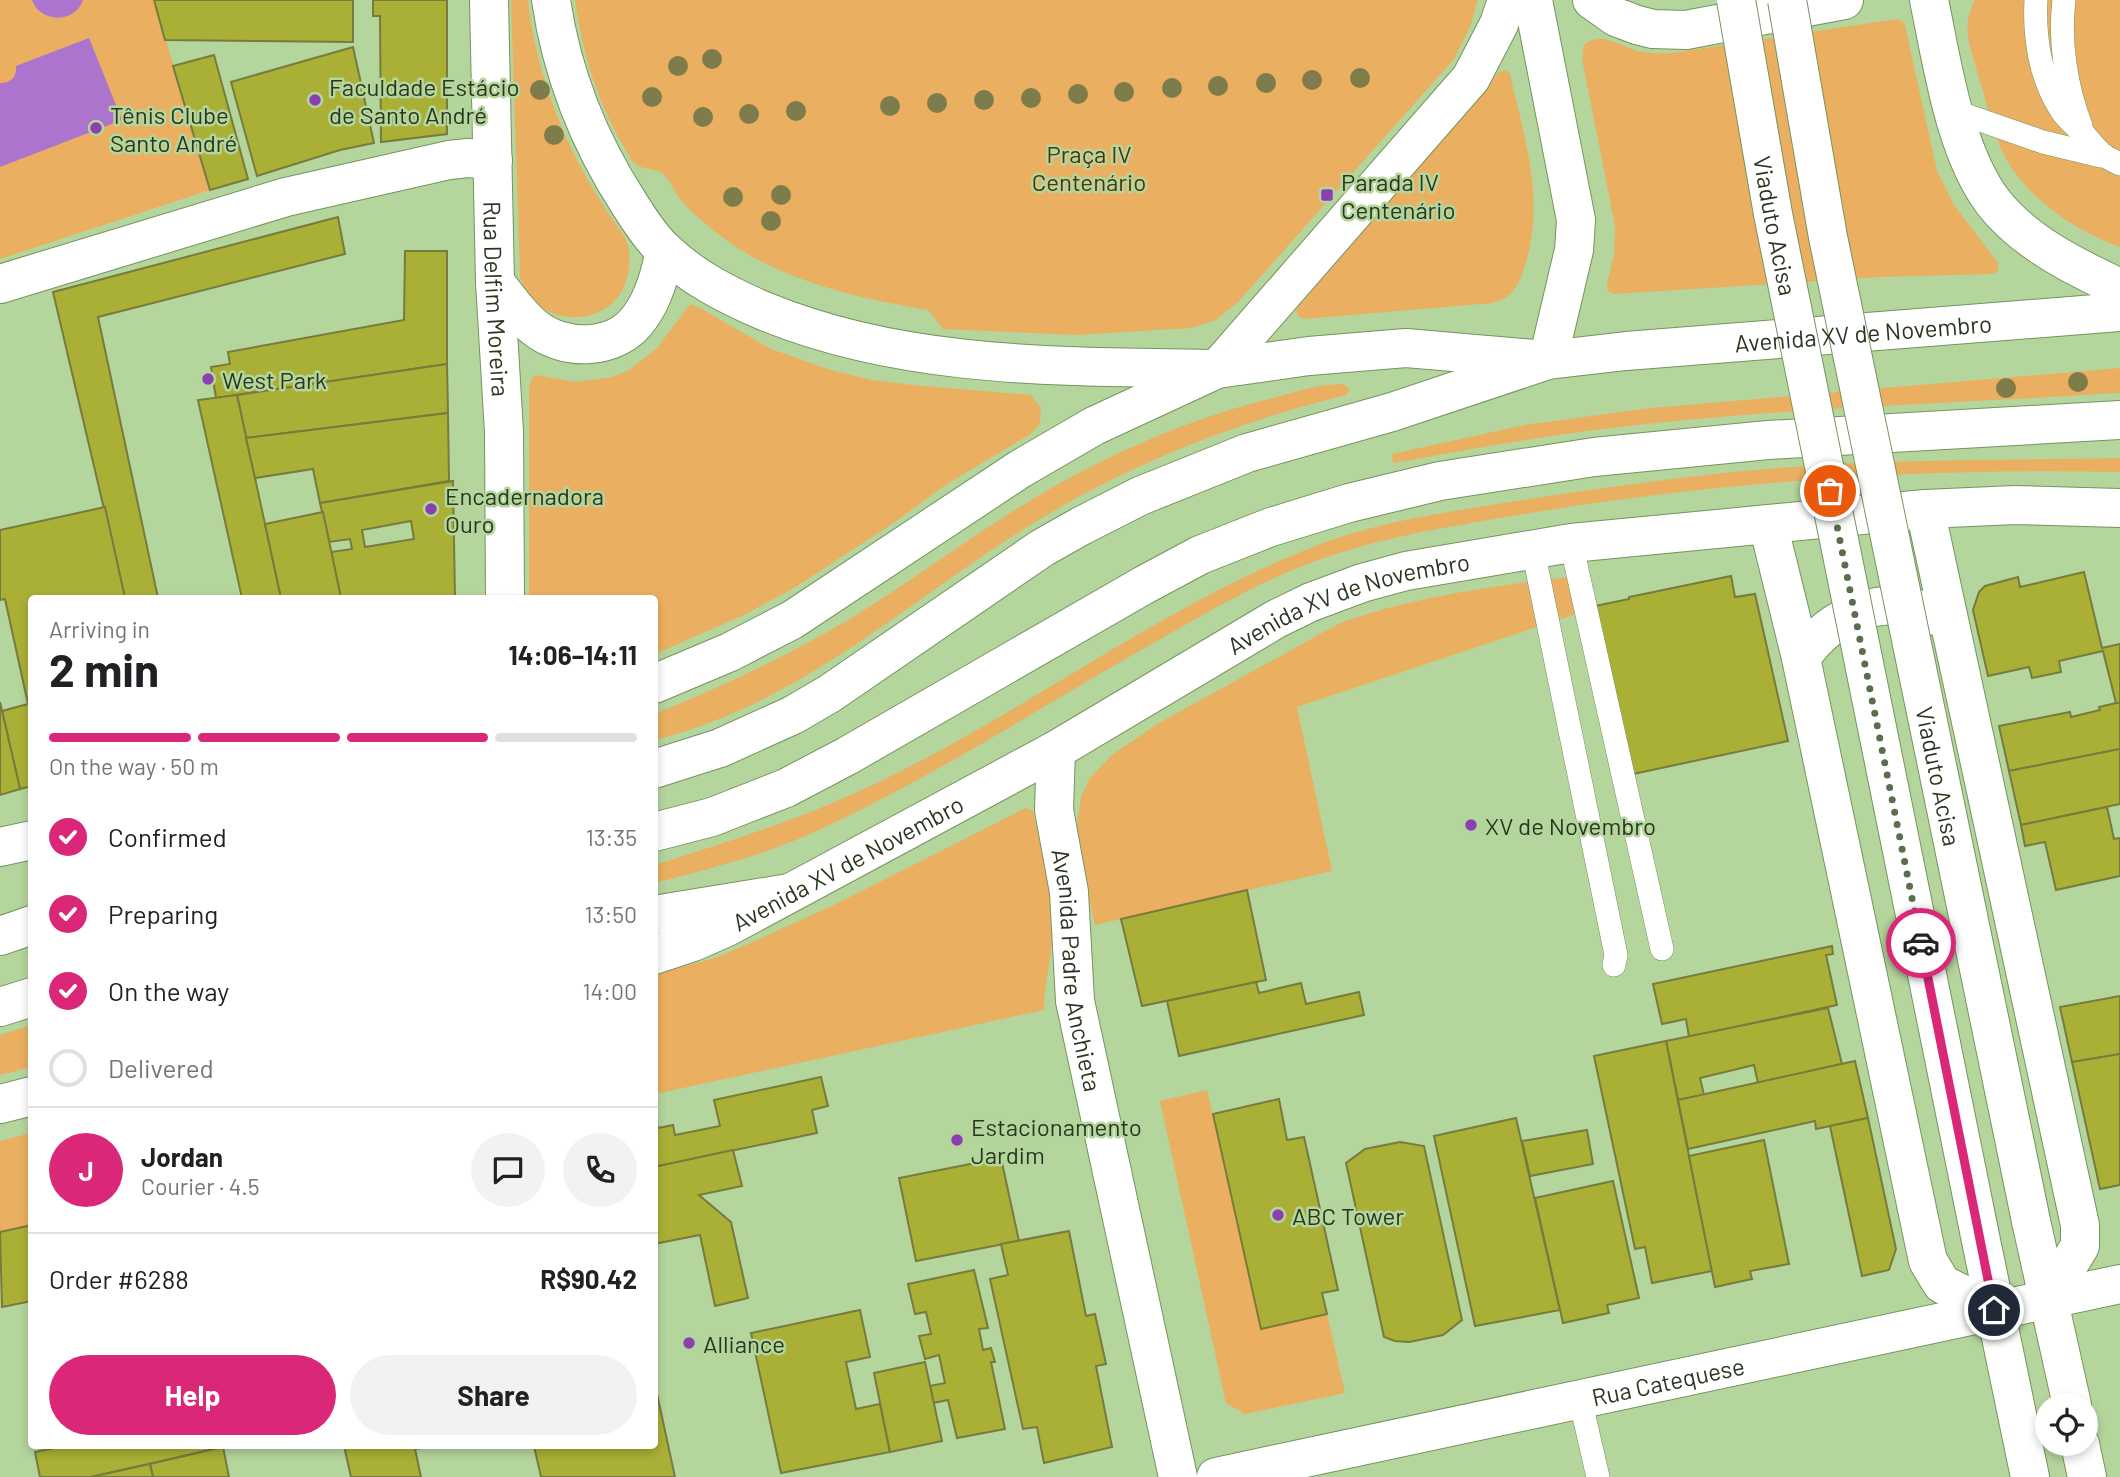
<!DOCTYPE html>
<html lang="en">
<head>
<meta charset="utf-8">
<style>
  :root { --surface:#fff; --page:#f2f2f2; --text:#202124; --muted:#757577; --line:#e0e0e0; --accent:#db2777 }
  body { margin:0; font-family:Barlow,sans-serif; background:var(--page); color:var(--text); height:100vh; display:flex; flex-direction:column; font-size:26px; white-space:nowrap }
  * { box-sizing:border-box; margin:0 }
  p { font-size:23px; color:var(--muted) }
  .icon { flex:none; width:38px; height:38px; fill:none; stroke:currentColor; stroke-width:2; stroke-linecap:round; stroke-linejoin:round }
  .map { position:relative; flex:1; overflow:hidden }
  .side { position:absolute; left:28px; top:595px; width:630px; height:854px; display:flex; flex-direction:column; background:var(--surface); border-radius:7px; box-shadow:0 4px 10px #0003 }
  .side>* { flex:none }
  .buttons { position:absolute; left:2035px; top:1393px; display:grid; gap:14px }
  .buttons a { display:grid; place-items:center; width:63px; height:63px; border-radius:50%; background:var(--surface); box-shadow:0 4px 10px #0003; font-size:35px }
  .pin { position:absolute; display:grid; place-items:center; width:60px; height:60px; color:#fff; margin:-30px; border:4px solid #fff; border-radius:50%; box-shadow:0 2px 7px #0007 }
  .courier { position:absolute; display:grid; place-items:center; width:70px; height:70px; margin:-35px; border:5px solid #db2777; border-radius:50%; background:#fff; color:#222; box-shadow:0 2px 9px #0007 }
  .overview em { font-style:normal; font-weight:700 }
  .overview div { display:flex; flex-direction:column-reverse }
  .overview { display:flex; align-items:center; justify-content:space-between; height:119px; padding:0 21px }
  h1 { font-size:46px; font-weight:700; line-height:52px }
  .bar { display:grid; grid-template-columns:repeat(4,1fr); gap:10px 7px; align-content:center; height:84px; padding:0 21px }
  .bar i { height:9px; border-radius:5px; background:var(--line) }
  .bar .selected { background:var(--accent) }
  .bar p { grid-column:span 4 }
  .line { display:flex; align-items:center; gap:18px; padding:0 21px; border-top:2px solid var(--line) }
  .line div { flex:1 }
  .round { display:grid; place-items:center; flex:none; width:74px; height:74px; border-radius:37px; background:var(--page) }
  ol { padding:0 21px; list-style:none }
  li { display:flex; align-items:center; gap:21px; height:77px }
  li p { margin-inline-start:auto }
  li .icon { padding:7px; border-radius:50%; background:var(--accent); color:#fff; stroke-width:4 }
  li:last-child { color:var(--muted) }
  li i { width:38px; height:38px; border:4px solid var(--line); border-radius:50% }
  .cta { display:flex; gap:14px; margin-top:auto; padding:14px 21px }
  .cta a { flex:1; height:80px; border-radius:42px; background:var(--accent); color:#fff; font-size:28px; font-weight:700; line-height:80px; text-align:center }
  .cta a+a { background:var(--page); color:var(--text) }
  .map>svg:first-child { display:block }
  .green { fill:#ebaf61 }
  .water { fill:#ad74ce }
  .building { fill:#aab035; stroke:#777b3d; stroke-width:2; fill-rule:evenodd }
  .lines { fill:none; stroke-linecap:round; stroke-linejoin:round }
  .lane-casing { stroke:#75945e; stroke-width:24 }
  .street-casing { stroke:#75945e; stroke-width:40 }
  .secondary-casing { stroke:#75945e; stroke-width:40 }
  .primary-casing { stroke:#75945e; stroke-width:40 }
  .highway-casing { stroke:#75945e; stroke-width:40 }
  .lane { stroke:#fff; stroke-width:23 }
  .street { stroke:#fff; stroke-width:38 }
  .secondary { stroke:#fff; stroke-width:38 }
  .primary { stroke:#fff; stroke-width:38 }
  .highway { stroke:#fff; stroke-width:38 }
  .primary-bridge-casing { stroke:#75945e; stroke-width:40; stroke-linecap:butt }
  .primary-bridge { stroke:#fff; stroke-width:38 }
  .tree { fill:#7e7c4b }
  .done { stroke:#5a6e4b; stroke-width:7; stroke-dasharray:0 12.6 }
  .route { stroke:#db2777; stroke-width:9 }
  .poi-dot { fill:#8b40b1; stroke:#b4d59c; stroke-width:2.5 }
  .labels { text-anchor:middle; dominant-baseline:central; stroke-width:5; stroke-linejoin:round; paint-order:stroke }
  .poi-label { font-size:24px; fill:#2a3720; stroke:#b4d59c; text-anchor:start }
  .park-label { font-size:24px; fill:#513408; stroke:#b4d59c }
  .street-label { font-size:24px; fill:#2a3720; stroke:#b4d59c }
</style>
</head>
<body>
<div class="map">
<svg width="2120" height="1477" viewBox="0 0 2120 1477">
  <rect width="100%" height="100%" fill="#b4d59c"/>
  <g class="green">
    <polygon points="0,0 154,0 210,190 0,259"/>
    <path d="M511 0H528C533 49 549 100 569 144 580 167 592 188 606 210 613 221 625 234 628 246 630 254 630 265 628 273 619 330 535 333 520 276Z"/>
    <path d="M575 0H1478L1470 27 1454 59 1239 301 1216 320 1191 328 1077 335 943 329 928 310C851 297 769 278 708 226 699 218 689 210 681 200 675 193 671 181 663 174 656 168 641 170 634 163 629 158 627 151 623 145 597 101 582 51 575 0Z"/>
    <path d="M1975 0H2120V247C2075 230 2027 199 2004 155 1992 131 1987 103 1979 78 1971 49 1960 28 1975 0Z"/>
    <path d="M1897 19 1902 21 1905 25 1937 171 1954 205 1998 263V271L1992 274 1880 277 1614 294 1608 291 1607 284 1614 255 1615 226 1582 59 1584 45C1601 30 1619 46 1638 51 1649 54 1661 53 1672 53Z"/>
    <path d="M1506 70 1510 74C1524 137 1546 201 1525 265 1520 283 1512 299 1492 303L1304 319 1299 317 1296 310 1298 307 1499 72Z"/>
    <polygon points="690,304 700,308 771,349 831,370 872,380 912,385 1031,395 1041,408 1040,424 1032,433 944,486 895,522 794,588 742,616 655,654 654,598 529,598 529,387 532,378 536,375 576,382 612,377 629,370 657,348"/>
    <path d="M2120 368V393C1942 404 1763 408 1586 431 1521 440 1457 452 1393 463L1392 454 1525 425 1650 408Z"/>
    <path d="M1343 384 1350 389 1346 395C1229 424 1117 469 1016 534 896 611 797 704 655 740V714C722 687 787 656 850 619 909 583 964 541 1023 505 1096 460 1177 423 1261 401 1288 395 1315 384 1343 384Z"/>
    <path d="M2120 458V472C1922 468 1725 481 1530 513 1448 527 1366 538 1288 572 1248 589 1210 611 1171 633 1051 700 936 777 810 834 761 856 707 869 655 883V865C739 839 822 812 901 771 1042 700 1170 602 1318 545 1383 520 1454 511 1523 500 1607 487 1693 475 1778 468 1891 459 2006 460 2120 458Z"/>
    <path d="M1569 577 1576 614 1297 707 1332 871 1095 925 1077 845 1076 830 1081 797 1090 778 1113 754 1159 723 1340 623C1413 597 1492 586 1569 577Z"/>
    <path d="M1026 808 1033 811C1041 850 1052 889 1052 929 1053 956 1044 983 1044 1010L655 1094 654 974 712 959 748 944 838 903Z"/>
    <polygon points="31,1025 31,1067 0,1075 0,1035"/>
    <polygon points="1207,1090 1261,1328 1327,1314 1345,1393 1245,1414 1226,1403 1160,1101"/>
    <polygon points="31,1133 31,1225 0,1232 0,1141"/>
  </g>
  <g class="water">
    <path d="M32 0H83C75 24 40 23 32 0Z"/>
    <path d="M89 38 122 120 0 167V83C11 83 17 77 16 66Z"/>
  </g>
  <g class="building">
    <polygon points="154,0 353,0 353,42 165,40"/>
    <polygon points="373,0 447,0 447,134 381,142 380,16 373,16"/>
    <polygon points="353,47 374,143 340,150 257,176 231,82"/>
    <polygon points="214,55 248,179 210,190 173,66"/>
    <polygon points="338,217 345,254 98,317 158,598 125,598 53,292"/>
    <polygon points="405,251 447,251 447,364 216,398 211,367 230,364 228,352 404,320"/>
    <polygon points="447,364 448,413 246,438 237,395"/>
    <polygon points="237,395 265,524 281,598 242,598 198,400"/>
    <polygon points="448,413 449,481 320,503 313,469 255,478 246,438"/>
    <path d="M453 481 455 598H341L331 552 352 549 350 539 329 542 320 503ZM411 521 414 539 365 547 362 530Z"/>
    <polygon points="105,507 125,598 32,598 32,786 20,789 2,711 28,704 5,599 0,600 0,530"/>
    <polygon points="323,512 341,598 281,598 265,524"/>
    <polygon points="2084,572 2102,648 2120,644 2120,703 2116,703 2103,651 2059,661 2061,672 2032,678 2029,667 1988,676 1973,610 1979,592 1985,586 2018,577 2020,587"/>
    <polygon points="1731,576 1735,597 1755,594 1788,741 1633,774 1590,607 1629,599 1629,597"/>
    <polygon points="0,702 20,789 0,795"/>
    <polygon points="2116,703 2120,703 2120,749 2009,771 1999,726 2070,712 2071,717 2100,710 2099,707"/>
    <polygon points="2120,749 2120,804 2021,825 2009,771"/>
    <polygon points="2107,807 2114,839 2120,838 2120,876 2056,890 2045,842 2025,846 2021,825"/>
    <polygon points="1247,890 1266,980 1142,1006 1121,919"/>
    <polygon points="1832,946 1833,954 1826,955 1837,1005 1689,1037 1686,1019 1662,1024 1653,984"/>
    <polygon points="1256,982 1259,993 1301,983 1306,1004 1359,992 1364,1015 1179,1056 1167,1001"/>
    <polygon points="2120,996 2120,1054 2072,1062 2060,1007"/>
    <polygon points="1828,1008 1842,1064 1758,1083 1754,1065 1700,1078 1704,1095 1678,1100 1666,1041"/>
    <polygon points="1666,1041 1712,1271 1652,1283 1645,1247 1635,1249 1594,1056"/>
    <polygon points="2120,1054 2120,1185 2100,1189 2072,1062"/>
    <polygon points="1855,1061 1868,1118 1816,1129 1815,1121 1688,1149 1678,1100"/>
    <polygon points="821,1077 828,1106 812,1110 817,1133 654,1167 654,1111 658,1128 673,1125 675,1135 720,1126 714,1100"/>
    <polygon points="1279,1099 1287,1140 1304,1137 1338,1290 1322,1293 1327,1314 1261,1329 1213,1114"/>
    <polygon points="1516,1118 1560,1310 1475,1326 1434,1136"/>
    <polygon points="1868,1118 1896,1249 1889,1270 1862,1276 1830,1126"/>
    <polygon points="1587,1130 1593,1164 1530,1176 1522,1141"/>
    <polygon points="1764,1140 1789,1264 1750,1271 1752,1279 1715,1287 1689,1156"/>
    <polygon points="1400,1142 1424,1146 1462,1320 1443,1335 1409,1342 1395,1341 1384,1337 1346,1163 1365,1149"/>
    <polygon points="733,1150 742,1186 699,1195 731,1222 748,1298 715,1306 700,1235 654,1244 654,1167"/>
    <polygon points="1001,1158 1019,1241 916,1261 899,1178"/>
    <polygon points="1613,1181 1639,1298 1607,1305 1609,1313 1563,1323 1535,1198"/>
    <polygon points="32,1225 32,1301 2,1307 0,1232"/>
    <polygon points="1069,1231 1086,1316 1095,1314 1106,1364 1096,1366 1112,1447 1044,1463 1037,1427 1023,1429 990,1279 1008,1275 1001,1244"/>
    <polygon points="974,1270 988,1328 979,1329 983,1350 991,1348 995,1362 991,1362 1005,1429 957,1438 948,1400 933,1403 930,1386 945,1383 939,1355 925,1359 919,1336 931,1334 926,1312 915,1314 908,1284"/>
    <polygon points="860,1310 870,1357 846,1362 856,1409 880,1404 890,1452 781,1473 751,1333"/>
    <polygon points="925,1362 942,1441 890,1452 874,1373"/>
    <polygon points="654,1380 675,1477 541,1477 534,1446 654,1446"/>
    <polygon points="64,1446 222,1446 223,1447 91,1477 40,1477 35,1452"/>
    <polygon points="344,1446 431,1446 415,1449 421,1477 351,1477"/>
    <polygon points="223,1447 229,1477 153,1477 150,1464"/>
    <polygon points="150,1464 153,1477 91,1477"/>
  </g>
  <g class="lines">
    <g class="lane-casing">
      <g id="lane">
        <path d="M2036 0C2034 37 2040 78 2061 110 2066 119 2076 126 2083 133 2098 150 2098 154 2120 164"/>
        <path d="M2064 0C2059 42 2066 87 2081 126"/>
        <polyline points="1954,111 2043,142 2101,156"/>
        <polyline points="1571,543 1662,949"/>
        <polyline points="1533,550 1616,955 1614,965"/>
        <polyline points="1580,1399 1598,1477"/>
      </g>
    </g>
    <g class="street-casing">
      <g id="street">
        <polyline points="0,284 286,197 449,160 468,158 493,160"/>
        <path id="s1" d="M1056 750 1054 810 1069 892 1075 1001 1178 1477"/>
      </g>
    </g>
    <g class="secondary-casing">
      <g id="secondary">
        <path id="s2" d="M489 0 495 282 504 432 505 598"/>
        <path d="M551 0C562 75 589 142 630 205 640 221 651 238 665 251 693 278 729 296 764 311 907 370 1065 366 1217 369"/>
        <path d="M495 282C507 297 519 315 534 327 564 352 617 351 640 317 654 298 660 274 665 251"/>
        <path id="s3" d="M1216 1477 2120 1284"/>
      </g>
    </g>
    <g class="primary-casing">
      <g id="primary">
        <polyline points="1592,0 1616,17 1637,25 1653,29 1686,30 1844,0"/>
        <polyline points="1925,509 2080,1225 2080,1246 2048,1298"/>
        <polyline points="1768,524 1801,658 1928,1261 1942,1284 1994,1310"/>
        <path d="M1801 658C1831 614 1885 591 1935 616"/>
        <polyline points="654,684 730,652 792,620 1020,469 1094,426 1217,369 1471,78 1499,24 1507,0"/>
        <polyline points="0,847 32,840"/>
        <path id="s4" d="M654 955 693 942 727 927 1056 750 1276 619 1311 602 1362 583 1406 571 1571 543 1925 509 2015 505 2120 508"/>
        <polyline points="0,1104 32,1096"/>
        <polyline points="2031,1221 2072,1405"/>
        <polyline points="1979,1231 2030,1477"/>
        <polyline points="2080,1444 2087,1477"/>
      </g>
    </g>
    <g class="highway-casing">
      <g id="highway">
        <polyline points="1533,0 1576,220 1574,250 1548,360"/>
        <path d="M1929 0C1942 62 1954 150 1993 202 2024 242 2075 267 2120 288"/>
        <polyline points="1217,369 1309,356 1406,348 1535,359"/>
        <path id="s5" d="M654 769 720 748 793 715 829 694 1042 548 1081 526 1140 496 1247 453 1392 412 1548 360 1626 351 2120 312"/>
        <polyline points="654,832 712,817 786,788 847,756 1144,585 1200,555 1271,527 1349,503 1440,481 1594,457 1768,440 2120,420"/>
        <polyline points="654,915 789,893"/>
        <polyline points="0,936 32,925"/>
        <polyline points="0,1007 32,997"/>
      </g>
    </g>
    <use href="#lane" class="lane"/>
    <use href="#street" class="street"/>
    <use href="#secondary" class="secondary"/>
    <use href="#primary" class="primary"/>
    <use href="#highway" class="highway"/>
    <g class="primary-bridge-casing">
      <g id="primary-bridge">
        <path id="s6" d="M1736 0 1773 214 1979 1231"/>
        <path id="s7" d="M1787 0 1828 237 2031 1221"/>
      </g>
    </g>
    <use href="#primary-bridge" class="primary-bridge"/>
  </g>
  <g class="tree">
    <circle cx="712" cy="59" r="10"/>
    <circle cx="678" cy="66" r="10"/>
    <circle cx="1360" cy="78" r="10"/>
    <circle cx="1312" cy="80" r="10"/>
    <circle cx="1266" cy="83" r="10"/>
    <circle cx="1218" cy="86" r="10"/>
    <circle cx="1172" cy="88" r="10"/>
    <circle cx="540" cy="90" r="10"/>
    <circle cx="1124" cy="92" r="10"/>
    <circle cx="1078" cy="94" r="10"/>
    <circle cx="652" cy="97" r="10"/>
    <circle cx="1031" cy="98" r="10"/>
    <circle cx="984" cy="100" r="10"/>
    <circle cx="937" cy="103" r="10"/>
    <circle cx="890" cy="106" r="10"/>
    <circle cx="796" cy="111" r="10"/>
    <circle cx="749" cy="114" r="10"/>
    <circle cx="703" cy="117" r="10"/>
    <circle cx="554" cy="135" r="10"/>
    <circle cx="781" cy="195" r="10"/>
    <circle cx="733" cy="197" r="10"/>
    <circle cx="771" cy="221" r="10"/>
    <circle cx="2078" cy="382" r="10"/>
    <circle cx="2006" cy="388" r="10"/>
  </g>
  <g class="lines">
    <polyline class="done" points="1830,491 1921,943"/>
    <polyline class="route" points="1921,943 1994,1310"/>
  </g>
  <g class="poi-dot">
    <circle cx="315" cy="100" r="7"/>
    <circle cx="96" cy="128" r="7"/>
    <rect x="1320" y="188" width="14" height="14" rx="3.5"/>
    <circle cx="208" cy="379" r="7"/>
    <circle cx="431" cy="509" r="7"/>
    <circle cx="1471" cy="825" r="7"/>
    <circle cx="957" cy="1140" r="7"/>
    <circle cx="1278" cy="1215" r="7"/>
    <circle cx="689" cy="1343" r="7"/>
  </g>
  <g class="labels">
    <g class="poi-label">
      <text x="329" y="86">Faculdade Estácio<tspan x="329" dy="28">de Santo André</tspan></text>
      <text x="110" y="114">Tênis Clube<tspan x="110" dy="28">Santo André</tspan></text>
      <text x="1341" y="181">Parada IV<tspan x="1341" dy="28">Centenário</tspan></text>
      <text x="222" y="379">West Park</text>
      <text x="445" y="495">Encadernadora<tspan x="445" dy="28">Ouro</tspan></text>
      <text x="1485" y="825">XV de Novembro</text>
      <text x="971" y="1126">Estacionamento<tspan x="971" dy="28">Jardim</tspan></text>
      <text x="1292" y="1215">ABC Tower</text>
      <text x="703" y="1343">Alliance</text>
    </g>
    <g class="park-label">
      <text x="1089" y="153">Praça IV<tspan x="1089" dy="28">Centenário</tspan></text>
    </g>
    <g class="street-label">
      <text stroke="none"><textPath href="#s6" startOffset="229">Viaduto Acisa</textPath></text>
      <text stroke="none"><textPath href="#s2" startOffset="299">Rua Delfim Moreira</textPath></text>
      <text stroke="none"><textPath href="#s5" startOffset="1307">Avenida XV de Novembro</textPath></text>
      <text stroke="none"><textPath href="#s4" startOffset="782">Avenida XV de Novembro</textPath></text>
      <text stroke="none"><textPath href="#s7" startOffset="791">Viaduto Acisa</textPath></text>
      <text stroke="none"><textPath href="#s4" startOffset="215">Avenida XV de Novembro</textPath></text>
      <text stroke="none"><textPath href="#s1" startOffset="222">Avenida Padre Anchieta</textPath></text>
      <text stroke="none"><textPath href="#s3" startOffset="462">Rua Catequese</textPath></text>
    </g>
  </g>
</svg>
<div class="buttons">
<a><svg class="icon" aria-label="locate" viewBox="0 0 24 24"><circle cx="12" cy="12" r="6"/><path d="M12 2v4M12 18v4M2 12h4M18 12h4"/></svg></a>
</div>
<div class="pin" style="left:1830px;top:491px;background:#ea580c"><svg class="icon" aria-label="bag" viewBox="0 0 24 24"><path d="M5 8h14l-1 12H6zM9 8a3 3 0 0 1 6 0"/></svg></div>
<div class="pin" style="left:1994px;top:1310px;background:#1f2937"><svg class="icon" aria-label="home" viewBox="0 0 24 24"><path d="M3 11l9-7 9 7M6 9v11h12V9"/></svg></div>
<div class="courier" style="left:1921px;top:943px"><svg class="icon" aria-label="car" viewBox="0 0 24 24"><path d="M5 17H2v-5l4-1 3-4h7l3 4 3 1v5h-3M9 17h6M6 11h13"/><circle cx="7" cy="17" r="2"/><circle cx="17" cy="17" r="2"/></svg></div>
<section class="side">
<div class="overview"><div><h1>2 min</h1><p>Arriving in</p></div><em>14:06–14:11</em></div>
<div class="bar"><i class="selected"></i><i class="selected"></i><i class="selected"></i><i></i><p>On the way · 50 m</p></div>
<ol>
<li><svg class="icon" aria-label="check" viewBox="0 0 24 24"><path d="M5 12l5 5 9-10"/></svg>Confirmed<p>13:35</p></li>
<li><svg class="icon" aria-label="check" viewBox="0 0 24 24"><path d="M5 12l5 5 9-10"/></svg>Preparing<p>13:50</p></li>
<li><svg class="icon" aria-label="check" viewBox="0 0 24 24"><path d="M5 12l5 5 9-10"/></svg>On the way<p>14:00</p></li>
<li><i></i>Delivered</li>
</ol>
<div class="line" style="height:126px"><b class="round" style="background:var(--accent);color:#fff">J</b><div><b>Jordan</b><p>Courier · 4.5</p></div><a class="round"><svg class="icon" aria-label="chat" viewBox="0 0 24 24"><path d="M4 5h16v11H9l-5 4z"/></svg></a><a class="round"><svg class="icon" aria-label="phone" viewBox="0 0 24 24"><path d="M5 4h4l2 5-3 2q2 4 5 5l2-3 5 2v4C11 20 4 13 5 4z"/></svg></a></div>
<div class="line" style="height:91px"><div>Order #6288</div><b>R$90.42</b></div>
<div class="cta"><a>Help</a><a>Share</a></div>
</section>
</div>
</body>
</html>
